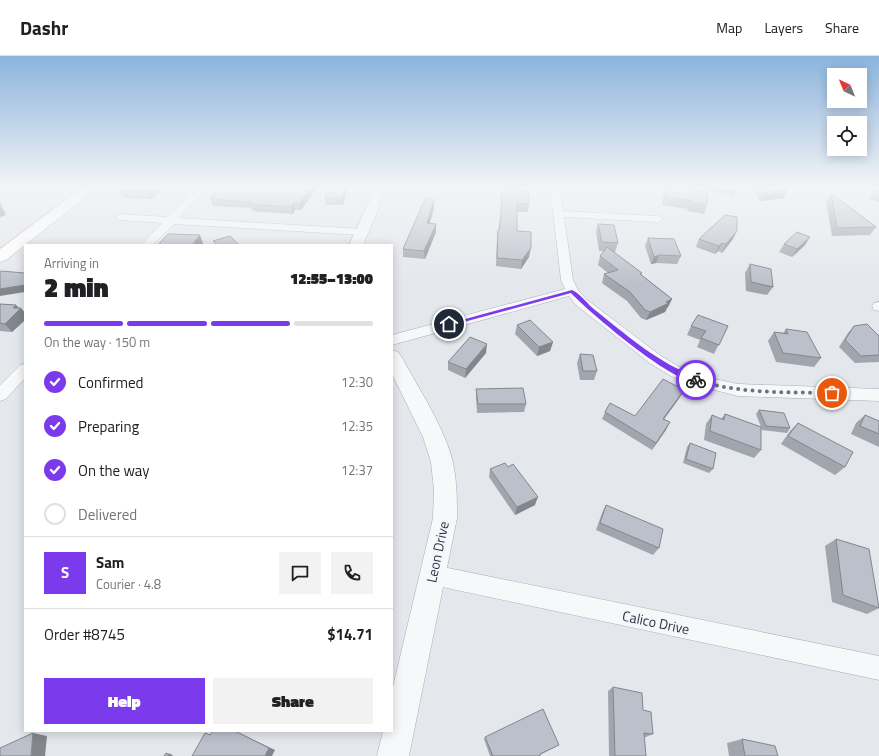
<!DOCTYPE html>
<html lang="en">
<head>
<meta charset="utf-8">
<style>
  :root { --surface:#fff; --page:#f2f2f2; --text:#202124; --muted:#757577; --line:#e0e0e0; --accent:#7c3aed }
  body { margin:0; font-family:"Titillium Web",sans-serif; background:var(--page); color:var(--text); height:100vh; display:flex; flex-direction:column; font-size:15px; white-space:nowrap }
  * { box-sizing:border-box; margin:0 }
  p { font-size:13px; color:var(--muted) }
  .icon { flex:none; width:22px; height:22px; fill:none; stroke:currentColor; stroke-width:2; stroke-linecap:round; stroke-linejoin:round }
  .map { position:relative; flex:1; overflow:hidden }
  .details { position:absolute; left:24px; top:188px; width:369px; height:488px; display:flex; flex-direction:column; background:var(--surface); border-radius:0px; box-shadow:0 2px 10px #0003 }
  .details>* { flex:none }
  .needle { width:26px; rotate:317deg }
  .controls { position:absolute; left:827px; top:12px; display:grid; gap:8px }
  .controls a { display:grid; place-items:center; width:40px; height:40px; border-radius:0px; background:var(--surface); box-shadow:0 2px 10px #0003; font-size:20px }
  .pin { position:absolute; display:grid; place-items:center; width:34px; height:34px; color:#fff; margin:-17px; border:2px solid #fff; border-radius:50%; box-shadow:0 1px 4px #0007 }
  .courier { position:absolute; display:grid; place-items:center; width:40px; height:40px; margin:-20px; border:3px solid #7c3aed; border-radius:50%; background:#fff; color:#222; box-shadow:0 1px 5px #0007 }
  .head em { font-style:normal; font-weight:800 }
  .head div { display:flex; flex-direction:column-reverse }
  .head { display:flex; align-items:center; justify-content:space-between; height:68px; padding:0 20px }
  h1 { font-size:26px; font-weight:800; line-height:30px }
  .bar { display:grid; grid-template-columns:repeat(4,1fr); gap:6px 4px; align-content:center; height:48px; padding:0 20px }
  .bar i { height:5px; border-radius:3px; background:var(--line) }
  .bar .selected { background:var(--accent) }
  .bar p { grid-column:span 4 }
  .line { display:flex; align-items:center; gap:10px; padding:0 20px; border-top:1px solid var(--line) }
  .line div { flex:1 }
  .round { display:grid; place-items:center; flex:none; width:42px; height:42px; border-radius:0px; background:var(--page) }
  ol { padding:0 20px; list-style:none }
  li { display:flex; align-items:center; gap:12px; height:44px }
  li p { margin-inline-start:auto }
  li .icon { padding:4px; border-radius:50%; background:var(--accent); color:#fff; stroke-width:4 }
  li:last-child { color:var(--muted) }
  li i { width:22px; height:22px; border:2px solid var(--line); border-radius:50% }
  .button { display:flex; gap:8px; margin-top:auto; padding:8px 20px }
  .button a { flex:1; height:46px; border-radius:0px; background:var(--accent); color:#fff; font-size:16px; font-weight:800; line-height:46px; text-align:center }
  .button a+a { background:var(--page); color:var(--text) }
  header { display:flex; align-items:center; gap:24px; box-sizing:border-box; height:56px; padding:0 20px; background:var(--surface); border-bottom:1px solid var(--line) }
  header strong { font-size:19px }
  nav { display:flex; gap:22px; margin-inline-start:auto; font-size:14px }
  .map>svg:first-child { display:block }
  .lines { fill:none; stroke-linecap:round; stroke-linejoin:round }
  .minor-casing { stroke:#a9aeb7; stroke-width:1 }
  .tertiary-casing { stroke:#a9aeb7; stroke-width:1 }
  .primary-casing { stroke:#a3abb8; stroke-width:1 }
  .minor { fill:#f7f8fa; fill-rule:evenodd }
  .tertiary { fill:#f7f8fa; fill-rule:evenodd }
  .primary { fill:#fff; fill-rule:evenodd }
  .wall { fill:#a1a5ae }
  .shaded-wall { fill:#83868d }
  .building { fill:#bbc0ca; stroke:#83868d }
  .route { fill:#7c3aed }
  .done { stroke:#6c737f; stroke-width:4; stroke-dasharray:0 7.2 }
  .labels { text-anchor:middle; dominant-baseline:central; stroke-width:3; stroke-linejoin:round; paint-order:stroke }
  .near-street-label { font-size:14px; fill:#2b3445; stroke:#f4f6f9 }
</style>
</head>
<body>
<header>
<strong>Dashr</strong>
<nav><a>Map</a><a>Layers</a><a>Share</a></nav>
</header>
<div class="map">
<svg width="879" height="700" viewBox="0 0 879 700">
  <rect width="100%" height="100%" fill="#e4e7ec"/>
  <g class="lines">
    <g class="minor-casing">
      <g id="minor">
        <polygon points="196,132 207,132 179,162 362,173 367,176 362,179 174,168 153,189 141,189 162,167 120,164 115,161 120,158 168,161"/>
        <polygon points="548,132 558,132 561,138 563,155 658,160 663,163 658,166 564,161 573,224 578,234 586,243 661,300 681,312 701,320 738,328 879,333 879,345 738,340 691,328 671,320 651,308 576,249 569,240 392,289 392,279 565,233 561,224 551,138"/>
        <polygon points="879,246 879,255 874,254 872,250 874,247"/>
        <polygon points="25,308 25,322 6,343 0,345 0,329 20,309"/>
        <polygon points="433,509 879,600 879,624 433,529 426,526 423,519 426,512"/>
      </g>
    </g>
    <g class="tertiary-casing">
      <g id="tertiary">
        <polygon points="375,132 387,132 363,189 349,189"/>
        <path d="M392 294 398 296 401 300C418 331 446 374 453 407 457 426 457 443 457 462L409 700H377L383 675H392V635L433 462 434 434 431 406 423 381 392 318Z"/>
      </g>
    </g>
    <g class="primary-casing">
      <polygon id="primary" points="82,132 97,132 6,204 0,206 0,193"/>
    </g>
    <use href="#minor" class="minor"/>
    <use href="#tertiary" class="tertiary"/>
    <use href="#primary" class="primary"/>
  </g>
  <g class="wall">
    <polygon points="165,132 151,143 124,142 123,140 122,140 118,133"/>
    <polygon points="317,132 301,154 295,154 293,158 252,155 251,152 213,150 210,143"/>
    <polygon points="327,132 347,132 347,134 343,149 326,149 325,143"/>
    <polygon points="502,132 529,148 528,156 517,156 517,175 529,201 521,213 496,210 497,182 498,174 499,174 501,164"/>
    <polygon points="666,132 707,149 704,158 687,155 688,153 662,149 664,137"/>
    <polygon points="699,132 738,132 734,141"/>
    <polygon points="756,132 786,132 788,134 784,142 760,145 754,136"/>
    <polygon points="879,132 879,146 869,143 875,135"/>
    <polygon points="831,137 876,171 870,179 832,180 826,145"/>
    <polygon points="434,152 430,167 436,176 425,203 403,201 403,193"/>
    <polygon points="598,168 618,187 615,196 613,196 672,243 668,251 667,252 665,256 646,264 641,262 627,245 602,227 604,218 608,217 598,209 600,200 605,195 599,195 596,176"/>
    <polygon points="648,182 681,200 677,208 656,207 651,208 645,190"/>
    <polygon points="699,183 733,183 722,197 718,195 715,198 696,191"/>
    <polygon points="784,188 805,189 792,201 779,196"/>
    <polygon points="750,208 773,231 767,239 746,235 745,217"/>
    <polygon points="0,248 16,249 19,252 21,252 25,257 25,264 12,276 0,275"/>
    <polygon points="517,269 553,286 550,295 537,300 515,278"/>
    <polygon points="691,270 728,270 714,298 697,291 700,284 687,279"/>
    <polygon points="854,270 879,280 879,306 855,307 839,291 848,277"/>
    <polygon points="786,273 821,302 814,311 776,306 768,285 774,276 783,277"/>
    <polygon points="486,297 465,322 448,314 448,306"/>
    <polygon points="580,298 597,315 594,324 580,324 577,307"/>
    <polygon points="476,333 526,348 524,356 477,357 476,341"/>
    <polygon points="680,341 664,363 670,366 652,394 602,363 605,356 635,360"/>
    <polygon points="759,354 790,372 787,377 762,374 761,371 761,394 754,402 704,384 706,368 712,359 721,363 725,358 761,371 756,358"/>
    <polygon points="865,359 879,365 879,391 851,378 856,367"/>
    <polygon points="798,367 845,411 835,419 781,388 790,375"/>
    <polygon points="690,387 713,413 709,417 683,407 687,391"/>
    <polygon points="490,413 535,449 515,459 489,421"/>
    <polygon points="606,449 659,492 653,499 596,474 602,457"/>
    <polygon points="836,483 879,552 867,558 832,546 825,490"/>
    <polygon points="613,631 653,678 646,681 644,681 646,700 609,700 608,635"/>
    <polygon points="485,681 555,691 540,699 540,700 490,700 484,683"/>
    <polygon points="742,683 778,700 729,700 727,687"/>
  </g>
  <g class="shaded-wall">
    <polygon points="153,132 165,132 151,143 148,136"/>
    <polygon points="311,132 317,132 301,154 300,147"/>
    <polygon points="345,132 347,132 347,134 343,149 342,142"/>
    <polygon points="788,134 784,142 760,145 764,137"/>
    <polygon points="434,144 434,152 427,175 427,167"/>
    <polygon points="0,146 6,159 0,161"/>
    <polygon points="294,147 295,154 293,158 291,151"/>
    <polygon points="436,168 436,176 425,203 424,195"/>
    <polygon points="737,175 733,183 722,197 726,188"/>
    <polygon points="200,179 203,187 202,189 192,189"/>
    <polygon points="810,181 805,189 792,201 797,193"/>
    <polygon points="722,187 718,195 715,198 719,190"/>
    <polygon points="531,192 529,201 521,213 522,204"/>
    <polygon points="659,199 656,207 651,208 654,201"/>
    <polygon points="25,229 25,236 0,240 0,233"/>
    <polygon points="672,243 668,251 667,252 665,256 646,264 650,256 666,246"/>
    <polygon points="16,249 20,253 21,252 25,257 25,264 12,276 5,268 13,252"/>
    <polygon points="553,286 550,295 537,300 539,291"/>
    <polygon points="487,288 486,297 465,322 466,313"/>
    <polygon points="684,334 680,341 659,370 663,363"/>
    <polygon points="670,366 666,374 652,394 656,387"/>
    <polygon points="538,441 535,449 515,459 517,451"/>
    <polygon points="235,675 275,694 272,700 265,700"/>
    <polygon points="33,677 47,680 45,700 31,700"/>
    <polygon points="166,697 171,698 173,700 170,700"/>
  </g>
  <g class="building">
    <polygon points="119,132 153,132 148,136 121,135 122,133 118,133"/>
    <polygon points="220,132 311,132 300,147 294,147 291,151 250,148 252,146 210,143"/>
    <polygon points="327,132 345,132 342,142 325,143"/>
    <polygon points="502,132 529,135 529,148 517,148 517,175 531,176 531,192 522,204 497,202 498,174 499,174 501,158"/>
    <polygon points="667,132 686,132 708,136 707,149 691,147 691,145 665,141"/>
    <polygon points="761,132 786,132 788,134 764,137"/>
    <polygon points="878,132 879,132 879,136 875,135"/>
    <polygon points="831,137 876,171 837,172"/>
    <polygon points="426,141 434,144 427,167 436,168 424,195 403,193"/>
    <polygon points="725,159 737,161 737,175 726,188 722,187 719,190 699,183"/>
    <polygon points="598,168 614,169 618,187 602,186"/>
    <polygon points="797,176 810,181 797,193 784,188"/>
    <polygon points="168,178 200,179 192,189 158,189"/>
    <polygon points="230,180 239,189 217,189 213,185"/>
    <polygon points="648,182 674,183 681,200 659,199 654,201"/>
    <polygon points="607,191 642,217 640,218 672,243 666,246 669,247 650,256 645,254 630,236 604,218 618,214 600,200"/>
    <polygon points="750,208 771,213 773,231 751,226"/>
    <polygon points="1,215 25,217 25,229 0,233 0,216"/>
    <polygon points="0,248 16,249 13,252 21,252 5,268 0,267"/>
    <polygon points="698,259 728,270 719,289 701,282 706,275 691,270"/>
    <polygon points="530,264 553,286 539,291 517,269"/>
    <polygon points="867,268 879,280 879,299 861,300 845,284 854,270"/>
    <polygon points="786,273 807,276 821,302 783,297 774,276 788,278"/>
    <polygon points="470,281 487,288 466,313 448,306"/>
    <polygon points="580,298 593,299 597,315 583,315"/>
    <polygon points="663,323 684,334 663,363 670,366 656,387 605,356 610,347 635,360"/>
    <polygon points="523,332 526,348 478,348 476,333"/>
    <polygon points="759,354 784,357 790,372 766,370"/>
    <polygon points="725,358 761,371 761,394 710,375 712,359 724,364"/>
    <polygon points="865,359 879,365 879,378 860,370"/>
    <polygon points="798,367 853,396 845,411 788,380"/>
    <polygon points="690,387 716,397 713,413 686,403"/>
    <polygon points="505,407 508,411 513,408 538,441 517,451 490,413"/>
    <polygon points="606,449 663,473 659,492 600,467"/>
    <polygon points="836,483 869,493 879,552 843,539"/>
    <polygon points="613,631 642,637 643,654 651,656 653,678 644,677 646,700 615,700"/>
    <polygon points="543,653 559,689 540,698 540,700 493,700 485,681"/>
    <polygon points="213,675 235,675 269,692 265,700 192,700 205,677 210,679"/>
    <polygon points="33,677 31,700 0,700 0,692"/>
    <polygon points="742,683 775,690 778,700 745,700"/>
    <polygon points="166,697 170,700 164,700"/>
  </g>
  <linearGradient id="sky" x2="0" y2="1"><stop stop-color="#8bb4dd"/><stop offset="0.57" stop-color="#f3f4f6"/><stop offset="1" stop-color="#f3f4f6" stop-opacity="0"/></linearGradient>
  <rect width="879" height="230" fill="url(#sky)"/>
  <path class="route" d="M572 234C581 238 587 248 595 254 629 281 657 306 698 322V326C674 329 589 256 571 237L449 270 447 268Z"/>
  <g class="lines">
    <path class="done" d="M696 324C740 338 786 336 832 337"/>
  </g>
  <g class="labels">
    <g class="near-street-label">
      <text transform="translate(437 496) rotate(-78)">Leon Drive</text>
      <text transform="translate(656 566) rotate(12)">Calico Drive</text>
    </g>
  </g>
</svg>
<div class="controls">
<a><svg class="needle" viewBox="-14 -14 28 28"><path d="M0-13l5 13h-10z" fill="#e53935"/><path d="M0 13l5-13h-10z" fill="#757577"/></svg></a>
<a><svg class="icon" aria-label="locate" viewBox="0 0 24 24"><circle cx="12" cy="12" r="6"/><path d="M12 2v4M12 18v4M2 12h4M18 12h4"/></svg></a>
</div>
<div class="pin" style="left:832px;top:337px;background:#ea580c"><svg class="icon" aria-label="bag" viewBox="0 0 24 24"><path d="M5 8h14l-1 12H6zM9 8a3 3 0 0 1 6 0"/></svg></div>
<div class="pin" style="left:449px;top:268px;background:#1f2937"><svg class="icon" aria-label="home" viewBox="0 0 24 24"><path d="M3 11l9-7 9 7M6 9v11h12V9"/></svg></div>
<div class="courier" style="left:696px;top:324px"><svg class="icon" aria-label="bike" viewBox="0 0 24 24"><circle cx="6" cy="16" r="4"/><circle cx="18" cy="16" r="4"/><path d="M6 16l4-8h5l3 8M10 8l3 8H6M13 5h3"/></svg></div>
<section class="details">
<div class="head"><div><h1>2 min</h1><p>Arriving in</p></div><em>12:55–13:00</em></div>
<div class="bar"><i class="selected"></i><i class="selected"></i><i class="selected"></i><i></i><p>On the way · 150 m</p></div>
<ol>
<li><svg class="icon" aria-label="check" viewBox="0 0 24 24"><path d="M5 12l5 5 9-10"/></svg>Confirmed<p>12:30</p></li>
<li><svg class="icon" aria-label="check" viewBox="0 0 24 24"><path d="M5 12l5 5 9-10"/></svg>Preparing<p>12:35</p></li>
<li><svg class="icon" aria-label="check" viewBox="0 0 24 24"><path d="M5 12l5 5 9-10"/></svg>On the way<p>12:37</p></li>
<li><i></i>Delivered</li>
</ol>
<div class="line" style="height:72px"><b class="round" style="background:var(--accent);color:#fff">S</b><div><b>Sam</b><p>Courier · 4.8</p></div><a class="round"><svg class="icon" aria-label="chat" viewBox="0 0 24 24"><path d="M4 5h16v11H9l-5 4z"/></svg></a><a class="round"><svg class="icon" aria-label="phone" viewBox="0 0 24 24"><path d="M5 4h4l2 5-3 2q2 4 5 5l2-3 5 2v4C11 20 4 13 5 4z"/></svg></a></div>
<div class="line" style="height:52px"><div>Order #8745</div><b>$14.71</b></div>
<div class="button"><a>Help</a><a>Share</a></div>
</section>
</div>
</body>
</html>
